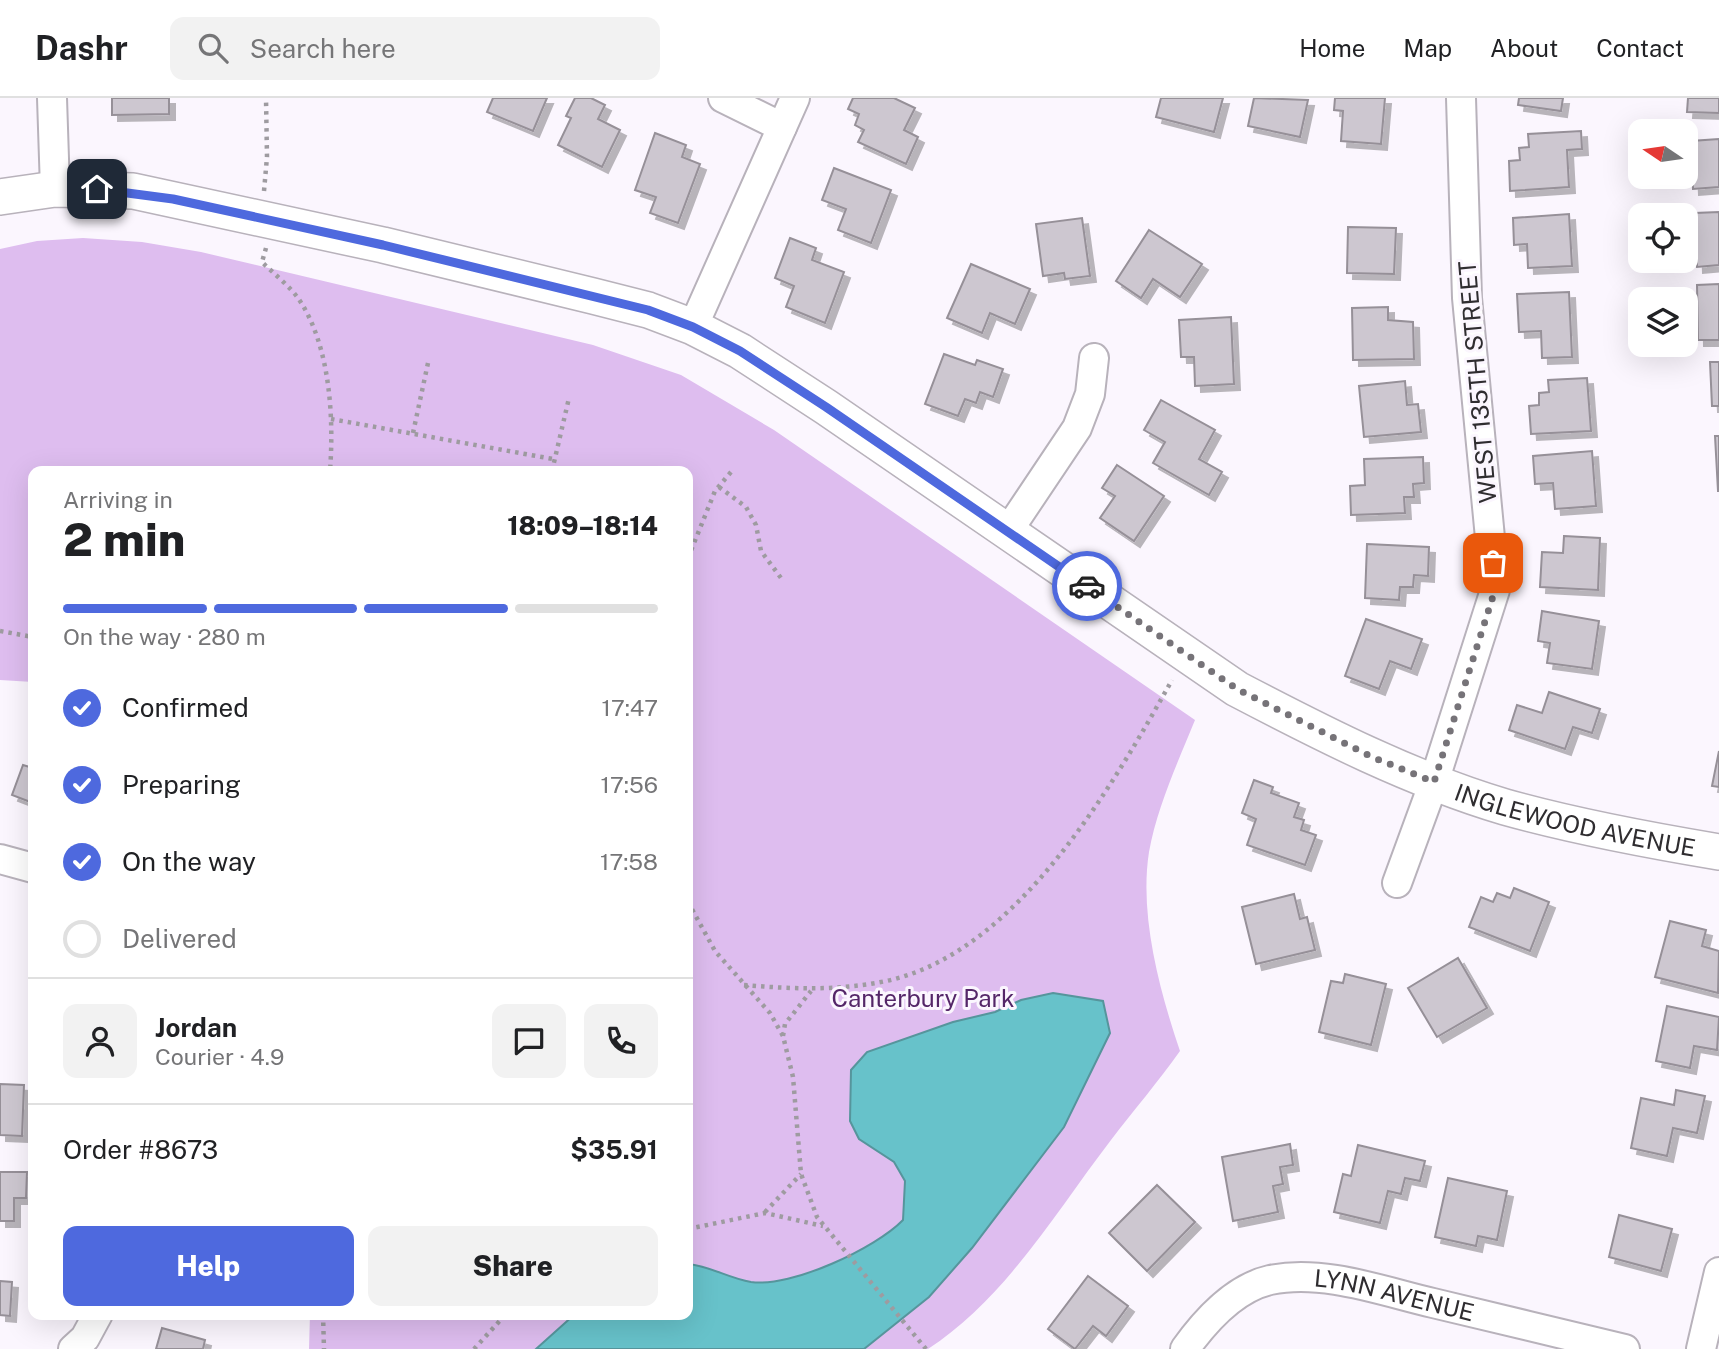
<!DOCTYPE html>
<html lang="en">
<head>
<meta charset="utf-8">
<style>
  :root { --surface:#fff; --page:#f2f2f2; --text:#202124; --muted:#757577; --line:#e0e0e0; --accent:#4e69de }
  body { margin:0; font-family:"Public Sans",sans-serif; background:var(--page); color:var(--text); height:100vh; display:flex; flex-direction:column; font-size:26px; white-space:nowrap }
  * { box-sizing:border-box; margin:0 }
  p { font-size:23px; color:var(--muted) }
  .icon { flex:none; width:38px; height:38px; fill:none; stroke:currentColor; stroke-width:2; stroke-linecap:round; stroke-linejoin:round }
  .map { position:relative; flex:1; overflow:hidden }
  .details { position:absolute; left:28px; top:368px; width:665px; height:854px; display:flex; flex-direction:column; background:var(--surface); border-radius:14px; box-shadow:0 7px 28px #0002 }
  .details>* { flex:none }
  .needle { width:46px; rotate:283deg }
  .controls { position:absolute; left:1628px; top:21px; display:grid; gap:14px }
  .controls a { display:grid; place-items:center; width:70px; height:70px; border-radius:14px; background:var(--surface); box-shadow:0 7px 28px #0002; font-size:35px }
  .pin { position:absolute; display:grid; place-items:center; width:60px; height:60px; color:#fff; margin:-30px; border-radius:14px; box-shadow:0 4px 10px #0006 }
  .courier { position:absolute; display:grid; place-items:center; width:70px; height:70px; margin:-35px; border:5px solid #4e69de; border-radius:50%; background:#fff; color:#222; box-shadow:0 2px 9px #0007 }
  .overview em { font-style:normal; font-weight:800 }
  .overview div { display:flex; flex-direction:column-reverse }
  .overview { display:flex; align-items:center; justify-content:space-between; height:119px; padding:0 35px }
  h1 { font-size:46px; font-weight:800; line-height:52px }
  .bar { display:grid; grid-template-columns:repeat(4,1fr); gap:10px 7px; align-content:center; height:84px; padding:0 35px }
  .bar i { height:9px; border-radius:5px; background:var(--line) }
  .bar .active { background:var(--accent) }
  .bar p { grid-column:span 4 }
  .line { display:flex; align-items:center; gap:18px; padding:0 35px; border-top:2px solid var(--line) }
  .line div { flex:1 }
  .round { display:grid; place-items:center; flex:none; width:74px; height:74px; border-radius:14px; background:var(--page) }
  ol { padding:0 35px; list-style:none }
  li { display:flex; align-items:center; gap:21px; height:77px }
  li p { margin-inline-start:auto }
  li .icon { padding:7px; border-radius:50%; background:var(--accent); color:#fff; stroke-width:4 }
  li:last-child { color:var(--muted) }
  li i { width:38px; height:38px; border:4px solid var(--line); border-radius:50% }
  .cta { display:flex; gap:14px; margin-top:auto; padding:14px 35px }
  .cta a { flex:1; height:80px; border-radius:14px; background:var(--accent); color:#fff; font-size:28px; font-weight:800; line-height:80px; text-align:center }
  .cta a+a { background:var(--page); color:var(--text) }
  header { display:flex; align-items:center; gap:42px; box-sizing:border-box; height:98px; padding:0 35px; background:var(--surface); border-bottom:2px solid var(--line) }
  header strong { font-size:33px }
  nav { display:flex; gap:38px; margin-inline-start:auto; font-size:24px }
  .search { width:490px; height:63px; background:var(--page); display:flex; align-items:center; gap:18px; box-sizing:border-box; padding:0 24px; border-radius:14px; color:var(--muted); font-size:26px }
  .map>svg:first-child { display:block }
  .green { fill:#debdef }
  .water { fill:#67c2ca; stroke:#56959c; stroke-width:2 }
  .building { fill:#cdc7d0; stroke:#969098; stroke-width:2; filter:url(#shadow) }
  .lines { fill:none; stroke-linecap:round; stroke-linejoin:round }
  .minor-casing { stroke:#b8b2bb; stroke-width:32 }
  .tertiary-casing { stroke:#b8b2bb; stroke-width:38 }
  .path { stroke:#9e9ba0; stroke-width:4.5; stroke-dasharray:3.5 5; stroke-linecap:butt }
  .minor { stroke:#fff; stroke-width:28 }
  .tertiary { stroke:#fff; stroke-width:35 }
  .done { stroke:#767378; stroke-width:7; stroke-dasharray:0 12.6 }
  .route { stroke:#4e69de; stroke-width:9 }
  .labels { text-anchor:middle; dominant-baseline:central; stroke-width:6; stroke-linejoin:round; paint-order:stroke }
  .street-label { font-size:24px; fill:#2f2d30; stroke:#fbf6fe }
  .park-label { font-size:24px; fill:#542668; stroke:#fbf6fe }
</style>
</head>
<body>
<header>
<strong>Dashr</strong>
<div class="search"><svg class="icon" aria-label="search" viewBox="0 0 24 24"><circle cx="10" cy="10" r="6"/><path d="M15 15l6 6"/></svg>Search here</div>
<nav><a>Home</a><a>Map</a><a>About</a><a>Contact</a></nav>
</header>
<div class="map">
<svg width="1719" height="1251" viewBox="0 0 1719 1251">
  <defs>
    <filter id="shadow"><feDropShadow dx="6" dy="6" stdDeviation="0" flood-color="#0004"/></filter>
  </defs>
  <rect width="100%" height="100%" fill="#fbf6fe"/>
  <path class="green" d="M83 140 142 144 201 154 593 247 681 277 774 332 1195 622C1178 664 1157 709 1149 754 1139 818 1160 894 1180 953 1158 984 1134 1012 1111 1042 1055 1115 1006 1200 928 1251H309L310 1216H688V373H33V584L0 582V151L37 143Z"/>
  <path class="water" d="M1053 895 1103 903 1110 935 1064 1029 972 1150 929 1199 864 1251H536L575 1216H688V1166C710 1168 728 1180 751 1184 791 1190 876 1150 903 1122L905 1083 894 1064 859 1041 850 1023 851 972 867 954 953 924 995 914 1021 902Z"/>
  <g class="building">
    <polygon points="112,0 169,0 169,16 112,17"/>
    <polygon points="493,0 547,0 533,33 487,14"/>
    <polygon points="575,0 591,0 605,7 598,21 620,32 602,69 558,47 571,20 566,18"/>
    <polygon points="853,0 894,0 915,10 904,32 918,39 906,66 858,44 864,32 855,27 859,16 848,11"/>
    <polygon points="1161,0 1223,0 1214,34 1156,19"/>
    <polygon points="1254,0 1308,2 1300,39 1248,28"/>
    <polygon points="1335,0 1385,0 1381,46 1341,43 1343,13 1334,12"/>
    <polygon points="1519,0 1563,0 1561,13 1518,7"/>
    <polygon points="1688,0 1719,0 1719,15 1687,14"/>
    <polygon points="1581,33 1582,51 1567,52 1569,89 1510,93 1509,63 1520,62 1519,50 1529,49 1528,36"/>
    <polygon points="655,35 686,47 682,59 700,66 678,125 650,115 656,99 635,92"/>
    <polygon points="1719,41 1719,89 1693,91 1691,43"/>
    <polygon points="834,70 891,92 871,145 838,132 846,111 822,102"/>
    <polygon points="1719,114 1719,167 1697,169 1695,115"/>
    <polygon points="1569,116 1572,168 1528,170 1527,146 1514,147 1513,120"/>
    <polygon points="1082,120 1090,178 1065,181 1064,175 1043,178 1036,126"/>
    <polygon points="1348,129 1396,130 1394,176 1347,175"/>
    <polygon points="1149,132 1202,166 1180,199 1153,181 1141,200 1116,183"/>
    <polygon points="790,140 816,150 812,162 844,174 825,225 786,209 794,188 775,180"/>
    <polygon points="971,166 1030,191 1015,226 990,215 982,235 947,220"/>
    <polygon points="1719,186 1719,242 1698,242 1697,187"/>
    <polygon points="1569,194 1572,259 1542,260 1541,233 1519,234 1517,196"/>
    <polygon points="1388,209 1388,222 1413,224 1414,261 1353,262 1352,210"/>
    <polygon points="1231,219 1234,286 1195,288 1194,259 1181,259 1179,222"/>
    <polygon points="944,256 975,267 977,262 1003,271 993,299 980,294 976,305 965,301 958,318 925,306"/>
    <polygon points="1710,264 1719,264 1719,308 1712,308"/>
    <polygon points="1587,280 1591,333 1531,336 1529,308 1539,307 1539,295 1549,294 1548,282"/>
    <polygon points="1405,283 1407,307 1418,306 1421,334 1364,339 1359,288"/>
    <polygon points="1161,302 1215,332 1199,361 1222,374 1209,397 1153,365 1165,344 1144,332"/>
    <polygon points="1715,338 1719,338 1719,393 1718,393"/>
    <polygon points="1592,353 1596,408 1555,411 1553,385 1535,386 1533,358"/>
    <polygon points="1423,359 1424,385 1413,386 1414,399 1404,399 1405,415 1351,417 1350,388 1365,387 1364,361"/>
    <polygon points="1117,367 1164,398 1134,443 1100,420 1115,398 1102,390"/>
    <polygon points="1564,438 1600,440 1598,492 1540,489 1542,454 1563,455"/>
    <polygon points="1367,446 1429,449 1428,478 1414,477 1413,489 1400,489 1399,502 1365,500"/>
    <polygon points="1542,513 1599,523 1592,571 1547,565 1550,545 1538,543"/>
    <polygon points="1366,521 1422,541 1411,571 1390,563 1379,591 1345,578"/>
    <polygon points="1549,594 1600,611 1592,635 1573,629 1565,651 1509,632 1517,607 1542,615"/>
    <polygon points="1719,653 1719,689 1712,688"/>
    <polygon points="23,667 33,670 33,705 12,697"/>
    <polygon points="1254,682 1273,689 1271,695 1299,705 1294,719 1304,722 1301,732 1316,737 1305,767 1247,747 1256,721 1242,715"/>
    <polygon points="1514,790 1549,804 1530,853 1469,829 1481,799 1493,804 1497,795 1510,800"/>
    <polygon points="1294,796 1300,821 1307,819 1315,852 1256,866 1242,809"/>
    <polygon points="1670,823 1706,832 1702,848 1719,853 1718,895 1655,879"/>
    <polygon points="1458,860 1487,910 1437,939 1408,890"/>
    <polygon points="1345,876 1386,886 1371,947 1319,934 1331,883 1343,885"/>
    <polygon points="1667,908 1719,919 1717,952 1694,948 1690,970 1656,963"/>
    <polygon points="0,986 24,987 22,1038 0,1037"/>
    <polygon points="1676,992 1705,998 1697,1035 1673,1030 1667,1058 1631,1050 1641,1000 1674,1007"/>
    <polygon points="1290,1046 1293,1067 1280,1069 1283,1086 1273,1088 1278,1114 1233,1123 1222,1059"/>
    <polygon points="1358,1047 1425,1063 1420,1083 1405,1080 1401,1096 1388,1093 1380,1125 1334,1114 1343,1076 1351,1078"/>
    <polygon points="0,1074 27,1074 26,1100 14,1100 14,1123 0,1123"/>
    <polygon points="1448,1080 1507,1093 1497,1142 1478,1138 1476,1148 1435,1139"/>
    <polygon points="1157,1087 1195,1124 1147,1173 1109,1135"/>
    <polygon points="1619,1117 1672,1131 1661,1173 1609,1159"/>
    <polygon points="1088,1178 1128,1208 1106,1238 1093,1228 1075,1251 1048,1231"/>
    <polygon points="0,1183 12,1184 10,1218 0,1217"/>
    <polygon points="162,1230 205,1242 203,1251 156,1251"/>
  </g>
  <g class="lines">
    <g class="minor-casing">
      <g id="minor">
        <polyline points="52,0 55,91"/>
        <polyline points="723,0 782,29"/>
        <polyline points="693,229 795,0"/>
        <polyline points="1008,433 1077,330 1090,296 1094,260"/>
        <polyline points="0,761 33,770"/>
        <polyline points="1397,785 1434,684 1495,492 1467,200 1461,0"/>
        <polyline points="73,1251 85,1240 98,1216"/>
        <path id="s1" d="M1185 1251C1205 1223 1235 1190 1270 1182 1323 1171 1382 1193 1433 1205 1497 1220 1561 1236 1625 1251"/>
        <polyline points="1701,1251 1719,1174"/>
      </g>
    </g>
    <g class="tertiary-casing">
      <g id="tertiary">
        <path id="s2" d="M0 99 55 91 133 93 383 147 593 198 648 212 693 229 740 253 826 309 1237 591C1323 636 1411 681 1505 709 1576 729 1647 742 1719 754"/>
      </g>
    </g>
    <g class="path">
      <polyline points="264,93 267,59 266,0"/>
      <path d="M266 150 262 164C274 176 291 189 300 203 330 249 334 319 330 373"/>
      <polyline points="331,321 553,361"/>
      <polyline points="413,335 428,265"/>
      <polyline points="552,373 569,300"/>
      <polyline points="719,389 746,409 756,427 761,453 781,480"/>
      <polyline points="688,460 715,393 731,374"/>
      <polyline points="0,533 33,539"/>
      <polyline points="688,804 715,853 770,915 783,938 793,979 801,1076 817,1119 926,1251"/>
      <path d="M744 887C792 891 838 893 886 883 1016 856 1112 689 1172 582"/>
      <polyline points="783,938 785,926 811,893"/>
      <polyline points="765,1114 801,1076"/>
      <polyline points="688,1131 765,1115 823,1128"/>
      <polyline points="323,1216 324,1251"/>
      <polyline points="474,1251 506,1216"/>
    </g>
    <use href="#minor" class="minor"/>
    <use href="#tertiary" class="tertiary"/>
  </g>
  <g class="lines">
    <polyline class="done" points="1087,488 1237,591 1372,659 1434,684 1495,492 1493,465"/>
    <polyline class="route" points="97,91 173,101 383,147 648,212 693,229 740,253 826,309 1087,488"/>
  </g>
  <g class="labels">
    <g class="street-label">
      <text transform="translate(1477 284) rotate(-95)">WEST 135TH STREET</text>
      <text stroke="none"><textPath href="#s2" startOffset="1729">INGLEWOOD AVENUE</textPath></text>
      <text stroke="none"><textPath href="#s1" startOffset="238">LYNN AVENUE</textPath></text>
    </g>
    <g class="park-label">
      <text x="923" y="900">Canterbury Park</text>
    </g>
  </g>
</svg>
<div class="controls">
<a><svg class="needle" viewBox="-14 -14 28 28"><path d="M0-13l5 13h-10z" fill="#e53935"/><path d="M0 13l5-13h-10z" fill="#757577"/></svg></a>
<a><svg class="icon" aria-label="locate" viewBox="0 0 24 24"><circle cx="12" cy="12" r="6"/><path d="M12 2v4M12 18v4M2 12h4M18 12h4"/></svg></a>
<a><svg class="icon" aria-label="layers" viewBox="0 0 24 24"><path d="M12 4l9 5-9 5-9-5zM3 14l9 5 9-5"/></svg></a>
</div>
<div class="pin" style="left:1493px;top:465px;background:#ea580c"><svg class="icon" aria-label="bag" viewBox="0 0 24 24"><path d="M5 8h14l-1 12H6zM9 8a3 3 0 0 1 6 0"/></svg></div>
<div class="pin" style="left:97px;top:91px;background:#1f2937"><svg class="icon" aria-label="home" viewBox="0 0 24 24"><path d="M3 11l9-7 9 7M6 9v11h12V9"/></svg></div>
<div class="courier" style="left:1087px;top:488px"><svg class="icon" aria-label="car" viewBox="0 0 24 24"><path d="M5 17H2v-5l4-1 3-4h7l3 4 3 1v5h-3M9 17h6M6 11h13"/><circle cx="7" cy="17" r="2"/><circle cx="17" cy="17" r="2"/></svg></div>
<section class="details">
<div class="overview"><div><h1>2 min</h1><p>Arriving in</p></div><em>18:09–18:14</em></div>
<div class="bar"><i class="active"></i><i class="active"></i><i class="active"></i><i></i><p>On the way · 280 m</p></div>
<ol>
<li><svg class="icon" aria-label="check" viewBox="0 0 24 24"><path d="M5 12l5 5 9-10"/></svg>Confirmed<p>17:47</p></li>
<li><svg class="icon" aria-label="check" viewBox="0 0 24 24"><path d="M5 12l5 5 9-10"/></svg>Preparing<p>17:56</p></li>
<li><svg class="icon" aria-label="check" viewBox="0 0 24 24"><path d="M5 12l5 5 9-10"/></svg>On the way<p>17:58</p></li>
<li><i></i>Delivered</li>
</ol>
<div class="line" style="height:126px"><a class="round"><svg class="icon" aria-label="person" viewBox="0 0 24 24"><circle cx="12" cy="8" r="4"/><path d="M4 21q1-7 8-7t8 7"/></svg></a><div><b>Jordan</b><p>Courier · 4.9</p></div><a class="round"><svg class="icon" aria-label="chat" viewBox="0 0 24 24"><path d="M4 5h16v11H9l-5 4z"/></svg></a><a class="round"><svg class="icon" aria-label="phone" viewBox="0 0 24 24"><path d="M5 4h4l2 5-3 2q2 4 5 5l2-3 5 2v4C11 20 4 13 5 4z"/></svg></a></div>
<div class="line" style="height:91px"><div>Order #8673</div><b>$35.91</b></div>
<div class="cta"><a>Help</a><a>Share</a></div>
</section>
</div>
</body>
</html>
